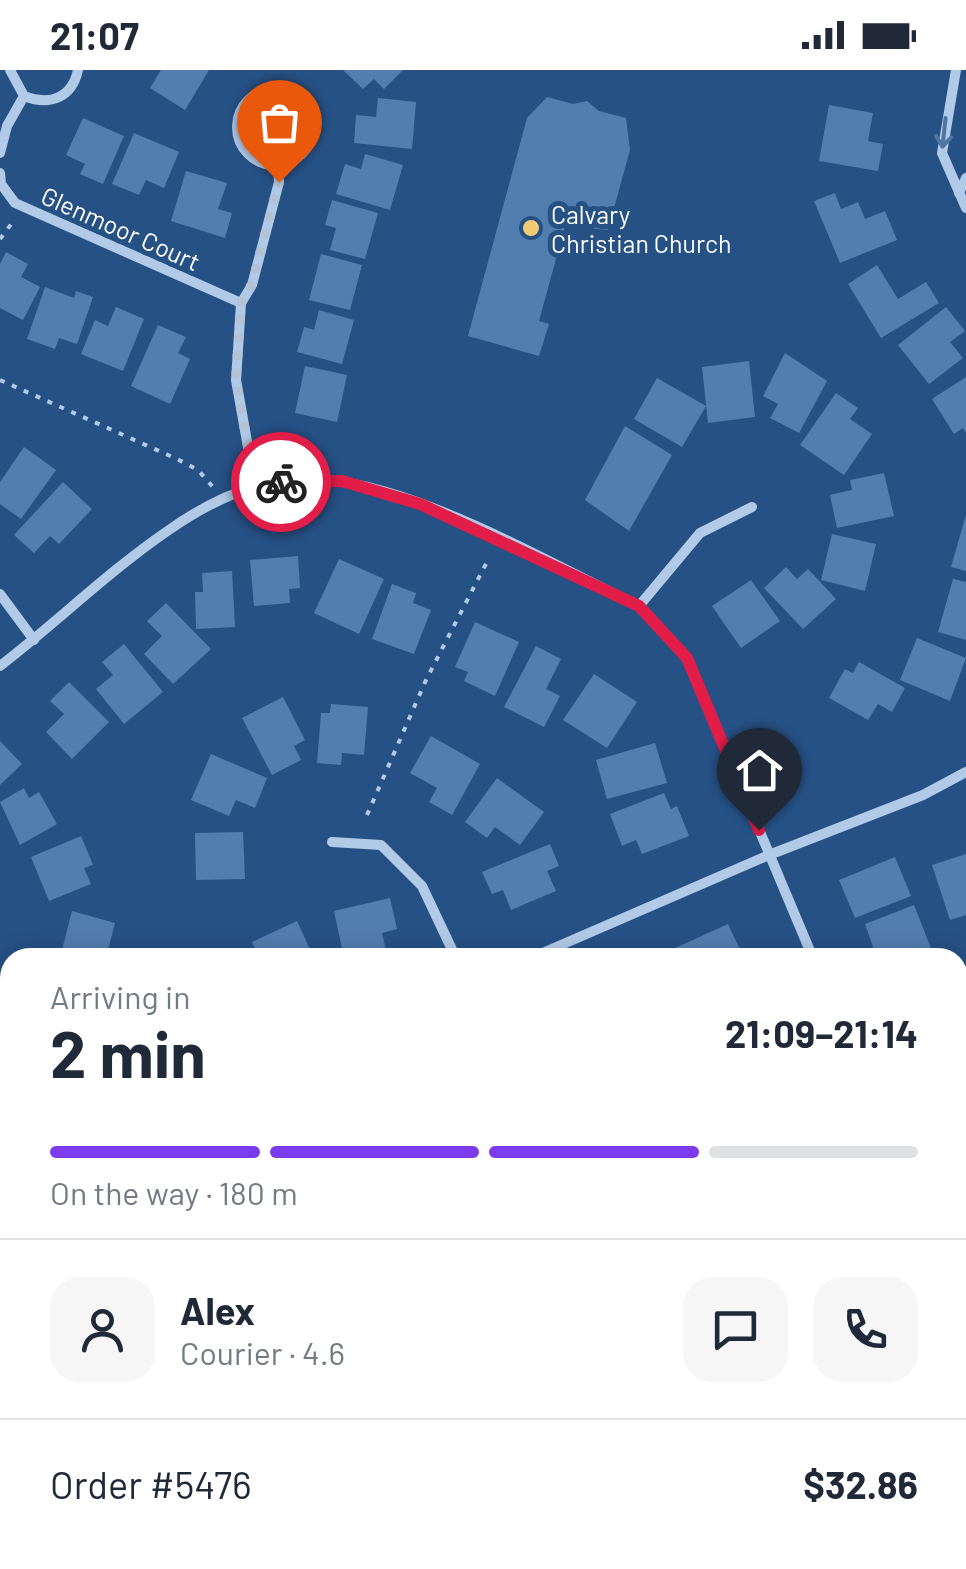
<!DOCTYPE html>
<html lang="en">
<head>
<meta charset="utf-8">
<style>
  :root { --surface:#fff; --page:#f6f6f7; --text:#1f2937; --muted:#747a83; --line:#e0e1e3; --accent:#7c3aed }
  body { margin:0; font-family:Barlow,sans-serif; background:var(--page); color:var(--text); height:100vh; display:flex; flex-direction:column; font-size:38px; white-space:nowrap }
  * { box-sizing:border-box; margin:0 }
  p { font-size:32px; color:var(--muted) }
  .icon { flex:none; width:55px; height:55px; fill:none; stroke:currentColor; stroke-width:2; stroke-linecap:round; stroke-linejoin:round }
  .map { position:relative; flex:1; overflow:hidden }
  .details { position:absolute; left:0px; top:878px; width:968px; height:622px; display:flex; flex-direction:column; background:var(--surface); border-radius:30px 30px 0 0; box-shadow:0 5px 25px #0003 }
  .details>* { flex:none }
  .pin { position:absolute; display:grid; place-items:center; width:85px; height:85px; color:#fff; margin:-102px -42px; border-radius:50% 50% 50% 0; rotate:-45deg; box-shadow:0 0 10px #0007 }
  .pin .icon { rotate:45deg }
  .courier { position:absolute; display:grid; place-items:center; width:100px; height:100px; margin:-50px; border:8px solid #e11d48; border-radius:50%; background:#fff; color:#222; box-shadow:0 2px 12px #0007 }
  .headline em { font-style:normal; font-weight:700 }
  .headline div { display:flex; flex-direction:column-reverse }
  .headline { display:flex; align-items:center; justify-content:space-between; height:170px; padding:0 50px }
  h1 { font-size:65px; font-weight:700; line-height:75px }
  .bar { display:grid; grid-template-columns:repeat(4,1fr); gap:15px 10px; align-content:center; height:120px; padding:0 50px }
  .bar i { height:12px; border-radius:8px; background:var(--line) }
  .bar .current { background:var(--accent) }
  .bar p { grid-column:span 4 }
  .line { display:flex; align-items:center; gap:25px; padding:0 50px; border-top:2px solid var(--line) }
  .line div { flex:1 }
  .round { display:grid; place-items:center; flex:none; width:105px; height:105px; border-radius:30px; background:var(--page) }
  .status { display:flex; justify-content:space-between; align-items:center; height:70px; padding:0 50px; background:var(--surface); direction:ltr }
  .status svg { height:28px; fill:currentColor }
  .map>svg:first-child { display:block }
  .building { fill:#527daf }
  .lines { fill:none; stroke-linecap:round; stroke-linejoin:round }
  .path { stroke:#b0cae8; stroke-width:4; stroke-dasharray:5 8; stroke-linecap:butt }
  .minor { stroke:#b0cae8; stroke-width:10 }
  .oneway { stroke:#4f75a3 }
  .done { stroke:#b3c2d4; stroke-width:10; stroke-dasharray:0 18 }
  .route { stroke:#e11d48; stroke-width:12 }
  .poi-dot { fill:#f1cc75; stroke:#265185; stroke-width:4 }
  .labels { text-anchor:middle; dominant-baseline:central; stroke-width:10; stroke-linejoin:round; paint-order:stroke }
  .poi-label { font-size:25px; fill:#fff; stroke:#265185; text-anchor:start }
  .street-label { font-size:25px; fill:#fff; stroke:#265185 }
</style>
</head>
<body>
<div class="status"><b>21:07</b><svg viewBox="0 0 49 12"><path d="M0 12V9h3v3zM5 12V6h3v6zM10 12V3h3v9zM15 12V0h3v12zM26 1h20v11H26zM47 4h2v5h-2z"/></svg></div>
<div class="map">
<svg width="966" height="1499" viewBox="0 0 966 1499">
  <rect width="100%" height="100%" fill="#265185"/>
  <g class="building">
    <polygon points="161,0 209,0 185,40 150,18"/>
    <polygon points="343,0 403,0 384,19 374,9 363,19"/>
    <polygon points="547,27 573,34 587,31 599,41 626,48 630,80 608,160 565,156 539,251 549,254 539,286 468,266 527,48"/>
    <polygon points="378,28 416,32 412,79 354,73 356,45 376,47"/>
    <polygon points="829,35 873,43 868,71 883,74 878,101 819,91"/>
    <polygon points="83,48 124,66 103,114 80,104 85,94 66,85"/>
    <polygon points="134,63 179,82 164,118 146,110 139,125 112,114"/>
    <polygon points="365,84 403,95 390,140 336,124 345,94 361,99"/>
    <polygon points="186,101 227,113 218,139 232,143 225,168 171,151"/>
    <polygon points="835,123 841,139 858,132 865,149 885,141 897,170 840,193 814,131"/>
    <polygon points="332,130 378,143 365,189 330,180 336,158 325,155"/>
    <polygon points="6,182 28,194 21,207 40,217 23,250 0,238 0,194"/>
    <polygon points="321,184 362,195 350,240 309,230"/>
    <polygon points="877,195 898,229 926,212 939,233 881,268 848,214"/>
    <polygon points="45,217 74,228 76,221 93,227 77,274 59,268 55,279 27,269"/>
    <polygon points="116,237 144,249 123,301 81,284 95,250 108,256"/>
    <polygon points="946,237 965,261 950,272 963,288 929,314 898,275"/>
    <polygon points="319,240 354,250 342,294 297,282 304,257 314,260"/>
    <polygon points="158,255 186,267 178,283 190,289 170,334 131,316"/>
    <polygon points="785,283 827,311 799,363 770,348 778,334 763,326"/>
    <polygon points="749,291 755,347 708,353 702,297"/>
    <polygon points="305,296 347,305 337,352 295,343"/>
    <polygon points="966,307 966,363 963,358 954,364 932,329"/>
    <polygon points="657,308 706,336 682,377 634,349"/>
    <polygon points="836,323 858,338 850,349 872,364 844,405 800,375"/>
    <polygon points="625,356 672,385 629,461 585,430"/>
    <polygon points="24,377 56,400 21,449 0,434 0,412"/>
    <polygon points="884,403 894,446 837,458 830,425 852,420 850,410"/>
    <polygon points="63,412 92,439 59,474 50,466 34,483 14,465"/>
    <polygon points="966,445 966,501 951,497"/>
    <polygon points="832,464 876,474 865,521 821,510"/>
    <polygon points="298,486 300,518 289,519 290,533 254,536 250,490"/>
    <polygon points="339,489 384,509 359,564 314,543"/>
    <polygon points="786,497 797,509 808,499 836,529 803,559 764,518"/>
    <polygon points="232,501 235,557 196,559 195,522 203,522 202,503"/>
    <polygon points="953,509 966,512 966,570 938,562"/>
    <polygon points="751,510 780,551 741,578 712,536"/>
    <polygon points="392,514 416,523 413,533 431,540 414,584 372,569"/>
    <polygon points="166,533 211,579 173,614 144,584 162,566 147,551"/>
    <polygon points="475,552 519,572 495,626 464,611 468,602 455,597"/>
    <polygon points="917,568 966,588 950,631 900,610"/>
    <polygon points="124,574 163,622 124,654 96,619 113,605 102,592"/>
    <polygon points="536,576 561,589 546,619 560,626 544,657 504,637"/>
    <polygon points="859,592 905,618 892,642 878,634 868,650 829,628 845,599 853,603"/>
    <polygon points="594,604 637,632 607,678 563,650"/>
    <polygon points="69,612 109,652 72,689 46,662 64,644 50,631"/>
    <polygon points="283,627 305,670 294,676 301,690 272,705 242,648"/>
    <polygon points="331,634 368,637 364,685 342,683 341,695 317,693 321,643 330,643"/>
    <polygon points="431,666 480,694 452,745 429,732 437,718 410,703"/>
    <polygon points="0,671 22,694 0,715"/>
    <polygon points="655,673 667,713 607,729 596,690"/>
    <polygon points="211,684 267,708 255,738 236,730 229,746 191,730"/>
    <polygon points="497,708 544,742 520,775 495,757 487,768 465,752"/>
    <polygon points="24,718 29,728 39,722 57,754 20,775 0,732"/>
    <polygon points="664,723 671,739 677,736 689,766 642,784 636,770 622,776 610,744"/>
    <polygon points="243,762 245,809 196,810 195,763"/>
    <polygon points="81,766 93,795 84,798 91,814 49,831 31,787"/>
    <polygon points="550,774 559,796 547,801 556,821 511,840 503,820 492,824 482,802"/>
    <polygon points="966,784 966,845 950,850 932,795"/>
    <polygon points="895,787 911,826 855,848 839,810"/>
    <polygon points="390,828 397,859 382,863 386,880 344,888 334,841"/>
    <polygon points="914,835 932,881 915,888 877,888 865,854"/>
    <polygon points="72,841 115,853 106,888 60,888"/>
    <polygon points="297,851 314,888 259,888 252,872"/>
    <polygon points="728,854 744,888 663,888 662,884"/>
    <polygon points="966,1025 966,1070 958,1072 958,1027"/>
    <polygon points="0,1080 10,1083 1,1117 0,1116"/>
    <rect x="958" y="1089" width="8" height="52"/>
    <polygon points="958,1150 966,1151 966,1200 958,1199"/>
    <polygon points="958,1206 966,1207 966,1255 958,1255"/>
    <polygon points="0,1278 10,1281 10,1339 0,1337"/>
    <polygon points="958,1353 966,1355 966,1395 959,1422"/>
    <polygon points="0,1436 10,1438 10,1461 0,1458"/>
    <polygon points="0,1481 10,1484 10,1490 32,1490 29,1499 0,1499"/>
    <polygon points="363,1490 409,1490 406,1499 387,1499"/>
    <polygon points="468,1490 517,1490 520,1499 471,1499"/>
    <polygon points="667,1490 720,1490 717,1499 694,1499"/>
    <polygon points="865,1490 885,1490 898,1493 896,1499 862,1499"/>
  </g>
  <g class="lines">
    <g class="path">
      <polyline points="0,169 12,153"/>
      <polyline points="0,310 177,389 198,400 213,417"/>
      <polyline points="367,745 426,610 489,488"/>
      <polyline points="0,1417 10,1418"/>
      <polyline points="159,1490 198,1499"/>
      <polyline points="428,1499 432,1490"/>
    </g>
    <g class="minor">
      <path d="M10 0 24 26C50 36 72 28 78 0"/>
      <polyline points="956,0 942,83 966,138"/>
      <circle cx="275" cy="57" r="38"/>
      <polyline points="0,83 7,56 24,26"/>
      <polyline points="0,103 1,114 15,133 241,233"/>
      <polyline points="959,123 966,108"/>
      <polyline points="255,416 236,310 241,233 252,215 279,112 278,96"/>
      <polyline points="0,524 34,570"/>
      <polyline points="639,536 700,463 752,437"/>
      <path d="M0 596C56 553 108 502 166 462 204 435 251 411 299 409 402 405 546 492 639 536L687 588 813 888"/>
      <polyline points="332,772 381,775 422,816 456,888"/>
      <polyline points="531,888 769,785 923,725 966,702"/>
      <polyline points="958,974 966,971"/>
      <polyline points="0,1210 10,1213"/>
      <polyline points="958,1302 966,1305"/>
      <polyline points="80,1499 82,1490"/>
      <polyline points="786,1499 789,1490"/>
    </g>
  </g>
  <defs><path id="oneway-shaft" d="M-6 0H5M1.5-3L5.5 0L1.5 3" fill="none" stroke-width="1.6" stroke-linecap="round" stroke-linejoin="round" transform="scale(2.5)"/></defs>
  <use class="oneway" href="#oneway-shaft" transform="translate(944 63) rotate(96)"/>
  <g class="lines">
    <polyline class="done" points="279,112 252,214 241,233 236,310 255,416 281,412"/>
    <polyline class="route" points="281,412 342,411 420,434 639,536 687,588 759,760"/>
  </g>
  <circle class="poi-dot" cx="531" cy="158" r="10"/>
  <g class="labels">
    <g class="poi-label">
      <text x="551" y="144">Calvary<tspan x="551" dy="29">Christian Church</tspan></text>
    </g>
    <g class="street-label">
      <text transform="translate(121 158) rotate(24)">Glenmoor Court</text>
    </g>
  </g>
</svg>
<div class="pin" style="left:279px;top:112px;background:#ea580c"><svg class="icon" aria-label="bag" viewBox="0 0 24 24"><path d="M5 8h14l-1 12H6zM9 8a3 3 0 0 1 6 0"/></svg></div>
<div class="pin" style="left:759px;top:760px;background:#1f2937"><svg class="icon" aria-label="home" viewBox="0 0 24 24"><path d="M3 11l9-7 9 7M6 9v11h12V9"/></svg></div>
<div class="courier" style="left:281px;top:412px"><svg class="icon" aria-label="bike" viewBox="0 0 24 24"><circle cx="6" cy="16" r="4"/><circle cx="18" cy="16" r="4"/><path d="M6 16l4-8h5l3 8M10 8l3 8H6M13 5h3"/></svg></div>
<section class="details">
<div class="headline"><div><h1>2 min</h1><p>Arriving in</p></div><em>21:09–21:14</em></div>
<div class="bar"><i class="current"></i><i class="current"></i><i class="current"></i><i></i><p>On the way · 180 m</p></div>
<div class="line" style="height:180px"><a class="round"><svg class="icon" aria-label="person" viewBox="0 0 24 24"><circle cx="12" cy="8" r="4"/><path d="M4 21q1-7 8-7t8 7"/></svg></a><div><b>Alex</b><p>Courier · 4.6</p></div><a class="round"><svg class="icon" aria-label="chat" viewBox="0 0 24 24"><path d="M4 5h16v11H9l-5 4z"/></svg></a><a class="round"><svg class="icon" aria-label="phone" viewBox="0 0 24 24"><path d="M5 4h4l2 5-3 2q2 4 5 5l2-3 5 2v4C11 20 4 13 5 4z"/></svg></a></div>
<div class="line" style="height:130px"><div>Order #5476</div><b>$32.86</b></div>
</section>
</div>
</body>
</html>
